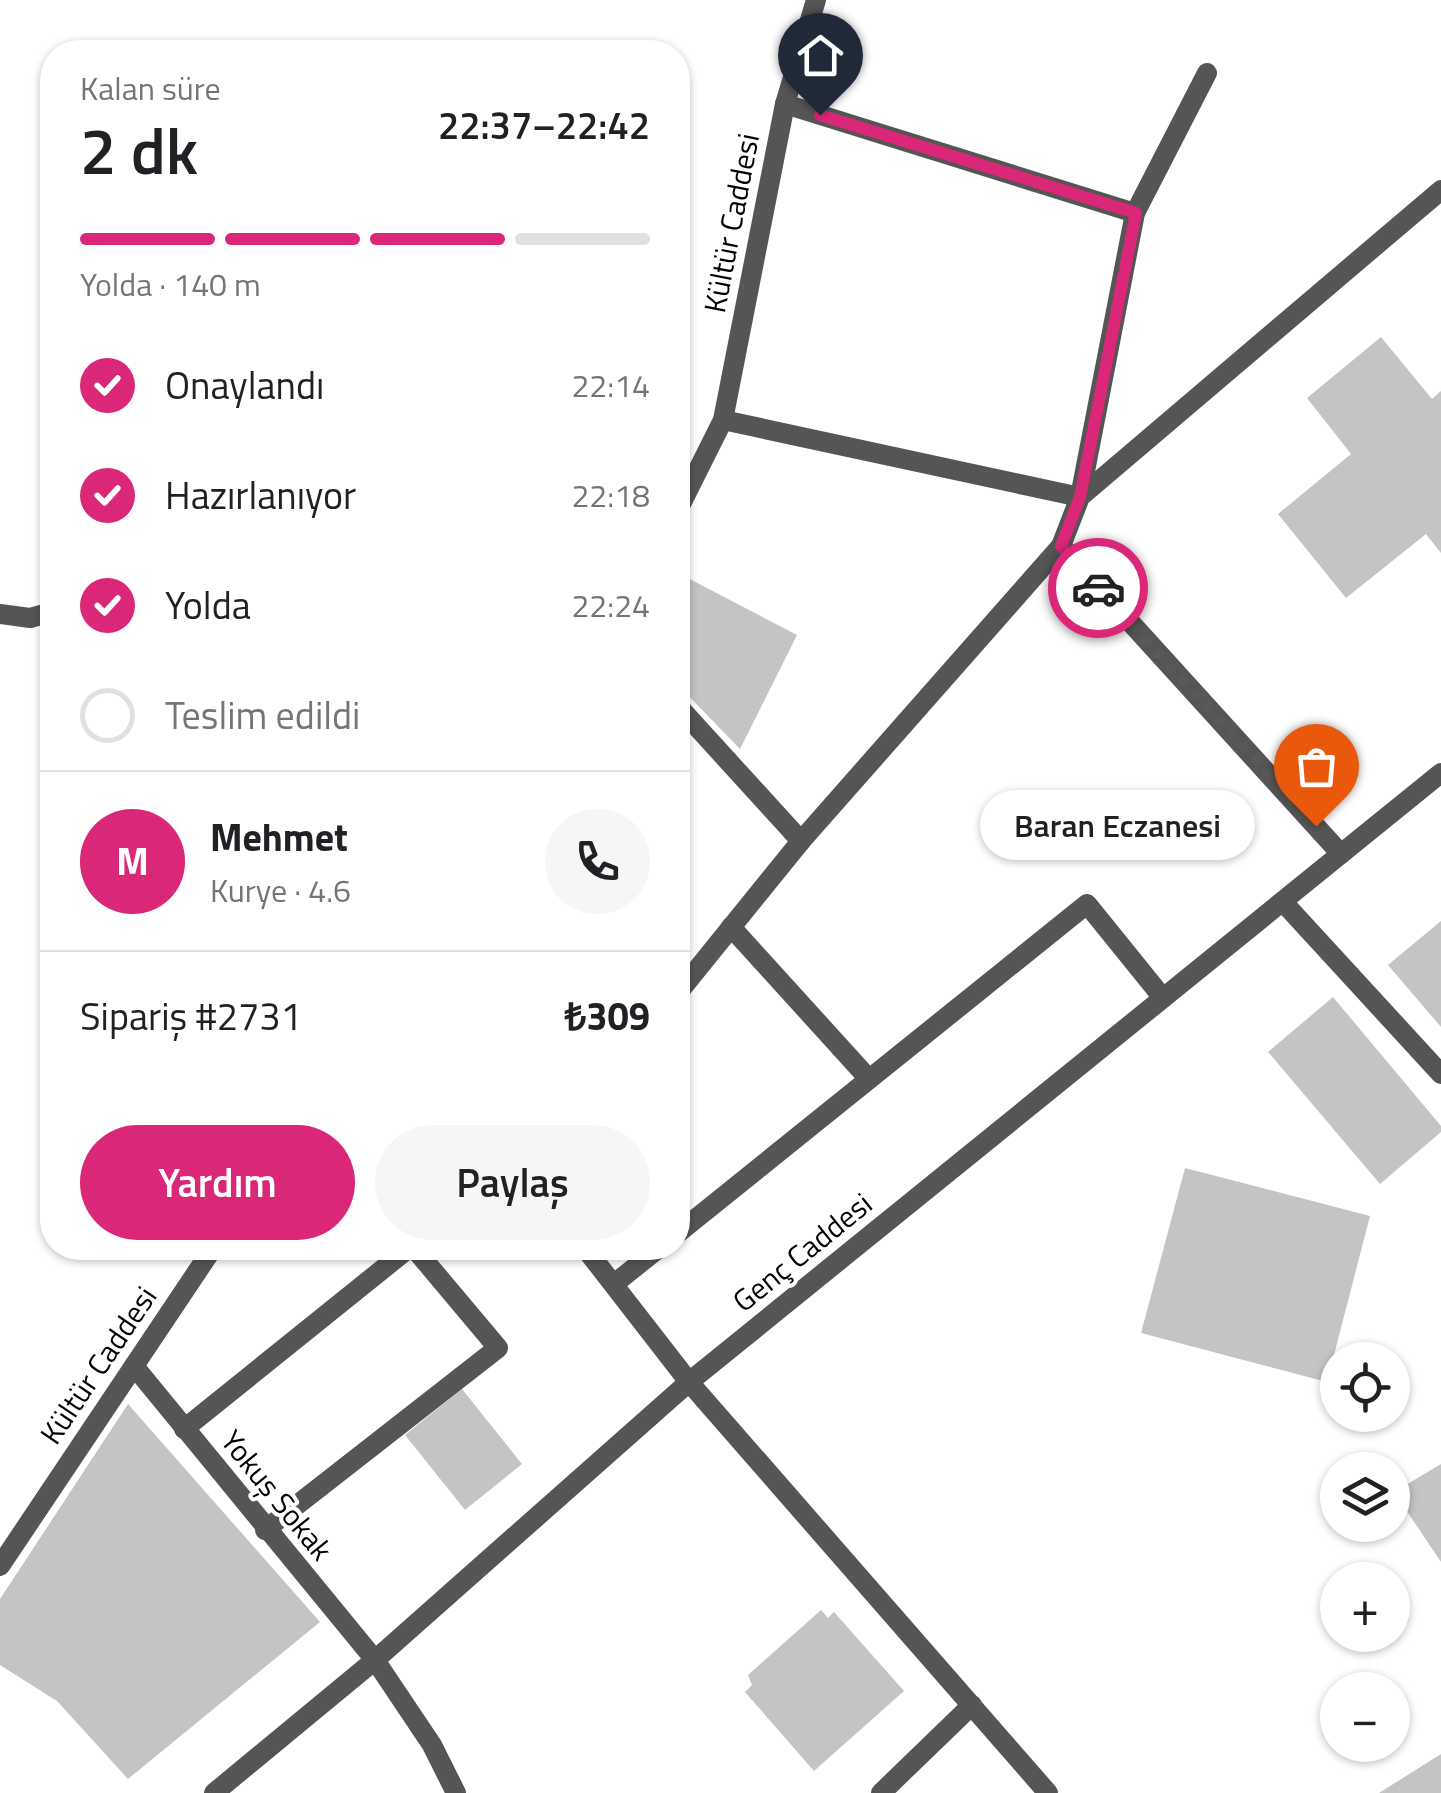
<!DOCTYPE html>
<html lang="tr">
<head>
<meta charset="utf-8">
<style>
  :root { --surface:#fff; --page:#f6f6f6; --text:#202124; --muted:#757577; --line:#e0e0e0; --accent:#db2777 }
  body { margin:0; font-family:"Titillium Web",sans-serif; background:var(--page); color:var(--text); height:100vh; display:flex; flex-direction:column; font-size:38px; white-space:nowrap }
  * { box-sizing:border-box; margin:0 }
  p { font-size:32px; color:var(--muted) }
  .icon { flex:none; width:55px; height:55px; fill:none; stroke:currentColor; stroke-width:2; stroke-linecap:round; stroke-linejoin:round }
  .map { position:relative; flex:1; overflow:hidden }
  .side { position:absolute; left:40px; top:40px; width:650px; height:1220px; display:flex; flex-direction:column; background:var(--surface); border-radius:40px; box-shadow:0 2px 8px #0004 }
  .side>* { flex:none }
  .tools { position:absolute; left:1320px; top:1342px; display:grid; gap:20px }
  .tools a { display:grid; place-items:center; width:90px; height:90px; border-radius:50%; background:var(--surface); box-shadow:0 2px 8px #0004; font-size:50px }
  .pin { position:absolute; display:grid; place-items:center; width:85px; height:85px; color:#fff; margin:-102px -42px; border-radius:50% 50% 50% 0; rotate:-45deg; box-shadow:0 0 10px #0007 }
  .pin .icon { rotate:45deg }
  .courier { position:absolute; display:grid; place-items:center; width:100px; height:100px; margin:-50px; border:8px solid #db2777; border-radius:50%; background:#fff; color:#222; box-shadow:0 2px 12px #0007 }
  .bubble { position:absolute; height:70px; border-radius:35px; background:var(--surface); box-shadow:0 2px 8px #0004; font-size:32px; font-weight:600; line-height:70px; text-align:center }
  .summary em { font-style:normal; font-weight:600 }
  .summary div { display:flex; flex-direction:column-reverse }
  .summary { display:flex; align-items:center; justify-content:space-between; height:170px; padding:0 40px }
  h1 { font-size:65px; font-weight:600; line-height:75px }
  .bar { display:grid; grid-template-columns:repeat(4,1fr); gap:15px 10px; align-content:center; height:120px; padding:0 40px }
  .bar i { height:12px; border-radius:8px; background:var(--line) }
  .bar .active { background:var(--accent) }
  .bar p { grid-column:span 4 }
  .line { display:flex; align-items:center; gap:25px; padding:0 40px; border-top:2px solid var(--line) }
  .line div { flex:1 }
  .round { display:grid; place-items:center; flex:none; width:105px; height:105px; border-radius:52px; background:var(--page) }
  ol { padding:0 40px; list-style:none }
  li { display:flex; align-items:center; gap:30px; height:110px }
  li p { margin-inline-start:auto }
  li .icon { padding:10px; border-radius:50%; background:var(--accent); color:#fff; stroke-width:4 }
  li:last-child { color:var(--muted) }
  li i { width:55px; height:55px; border:5px solid var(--line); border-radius:50% }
  .button { display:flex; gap:20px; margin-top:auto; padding:20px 40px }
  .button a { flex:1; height:115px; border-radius:60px; background:var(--accent); color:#fff; font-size:40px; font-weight:600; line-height:115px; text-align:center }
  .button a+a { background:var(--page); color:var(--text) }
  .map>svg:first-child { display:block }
  .building { fill:#c4c4c4 }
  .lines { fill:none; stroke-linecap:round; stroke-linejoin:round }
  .service { stroke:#555; stroke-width:20 }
  .minor { stroke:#555; stroke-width:20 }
  .tertiary { stroke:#555; stroke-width:20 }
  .done { stroke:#595959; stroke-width:10; stroke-dasharray:0 18 }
  .route { stroke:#db2777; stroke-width:12 }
  .labels { text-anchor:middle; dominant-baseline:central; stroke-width:8; stroke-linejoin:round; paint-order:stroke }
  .street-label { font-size:30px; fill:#000; stroke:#fff }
</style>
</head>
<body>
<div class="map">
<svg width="1441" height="1793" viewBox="0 0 1441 1793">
  <rect width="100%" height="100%" fill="#fff"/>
  <g class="building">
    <polygon points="1381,337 1432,399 1441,391 1441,553 1426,534 1346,598 1278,514 1351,454 1307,398"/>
    <polygon points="686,577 797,635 740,749 678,685 678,592"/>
    <polygon points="1441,921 1441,1027 1388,965"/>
    <polygon points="1333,997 1441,1126 1441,1132 1380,1184 1268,1052"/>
    <polygon points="1185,1168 1370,1216 1327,1382 1141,1333"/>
    <polygon points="462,1389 522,1464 465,1510 405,1435"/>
    <polygon points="128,1404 320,1622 128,1779 57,1701 0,1665 0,1599"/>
    <polygon points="1441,1464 1441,1562 1394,1492"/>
    <polygon points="821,1610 828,1618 834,1612 904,1691 814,1771 745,1692 752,1685 748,1675"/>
    <polygon points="1441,1754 1441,1793 1379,1793"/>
  </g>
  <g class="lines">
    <polyline class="service" points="0,614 30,618 52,612"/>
    <g class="minor">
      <polyline points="785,104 1135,213"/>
      <polyline points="723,420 1080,497 1135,213 1207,73"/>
      <polyline points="1061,546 1341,854"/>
      <polyline points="678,706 801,841"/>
      <polyline points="1283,902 1441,1074"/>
      <polyline points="731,927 869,1079"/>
      <polyline points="678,993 801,841 1061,546 1080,497 1441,190"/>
      <polyline points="678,1233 1087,904 1163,998"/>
      <polyline points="614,1284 659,1248"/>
      <polyline points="134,1366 375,1660 432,1745 456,1793"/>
      <polyline points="184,1429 409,1248"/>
      <polyline points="265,1530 498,1348 414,1248"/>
      <polyline points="881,1793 972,1705"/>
    </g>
    <g class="tertiary">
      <polyline points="678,510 723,420 785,104 816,0"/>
      <polyline points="585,1248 689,1382 1048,1793"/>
      <polyline points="0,1566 213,1248"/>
      <polyline points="214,1793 375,1660 689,1382 1441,773"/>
    </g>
  </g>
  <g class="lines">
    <polyline class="done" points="1098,588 1316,826"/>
    <polyline class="route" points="820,115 1136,213 1080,497 1061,546 1098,588"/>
  </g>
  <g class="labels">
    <g class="street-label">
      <text transform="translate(731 223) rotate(-79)">Kültür Caddesi</text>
      <text transform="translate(802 1252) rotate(-39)">Genç Caddesi</text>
      <text transform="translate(98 1365) rotate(-56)">Kültür Caddesi</text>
      <text transform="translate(277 1495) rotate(51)">Yokuş Sokak</text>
    </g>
  </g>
</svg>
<div class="tools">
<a><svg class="icon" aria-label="locate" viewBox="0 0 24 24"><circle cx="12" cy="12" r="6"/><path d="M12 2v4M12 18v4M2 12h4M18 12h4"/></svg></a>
<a><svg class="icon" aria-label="layers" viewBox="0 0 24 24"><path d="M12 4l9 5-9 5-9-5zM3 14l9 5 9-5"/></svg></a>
<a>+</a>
<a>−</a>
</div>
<div class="pin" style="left:1316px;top:826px;background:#ea580c"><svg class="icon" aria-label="bag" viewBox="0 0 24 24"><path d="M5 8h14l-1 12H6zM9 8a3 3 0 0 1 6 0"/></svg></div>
<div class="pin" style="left:820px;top:115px;background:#1f2937"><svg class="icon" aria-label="home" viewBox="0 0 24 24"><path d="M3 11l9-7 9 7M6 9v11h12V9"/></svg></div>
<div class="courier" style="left:1098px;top:588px"><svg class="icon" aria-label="car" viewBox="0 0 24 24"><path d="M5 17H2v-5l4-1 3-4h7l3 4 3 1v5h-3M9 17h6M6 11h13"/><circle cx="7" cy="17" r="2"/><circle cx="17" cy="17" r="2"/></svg></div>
<div class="bubble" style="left:980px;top:790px;width:275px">Baran Eczanesi</div>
<section class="side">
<div class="summary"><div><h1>2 dk</h1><p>Kalan süre</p></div><em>22:37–22:42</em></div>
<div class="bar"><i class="active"></i><i class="active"></i><i class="active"></i><i></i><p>Yolda · 140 m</p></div>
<ol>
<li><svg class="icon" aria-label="check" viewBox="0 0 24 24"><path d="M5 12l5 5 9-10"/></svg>Onaylandı<p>22:14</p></li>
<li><svg class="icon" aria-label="check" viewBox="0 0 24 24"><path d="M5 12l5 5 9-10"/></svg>Hazırlanıyor<p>22:18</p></li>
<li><svg class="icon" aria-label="check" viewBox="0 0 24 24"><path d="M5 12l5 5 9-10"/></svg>Yolda<p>22:24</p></li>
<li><i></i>Teslim edildi</li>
</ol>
<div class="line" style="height:180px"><b class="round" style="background:var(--accent);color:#fff">M</b><div><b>Mehmet</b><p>Kurye · 4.6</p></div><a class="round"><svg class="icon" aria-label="phone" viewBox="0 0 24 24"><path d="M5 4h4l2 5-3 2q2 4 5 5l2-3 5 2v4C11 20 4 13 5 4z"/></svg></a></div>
<div class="line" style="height:130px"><div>Sipariş #2731</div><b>₺309</b></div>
<div class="button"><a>Yardım</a><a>Paylaş</a></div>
</section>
</div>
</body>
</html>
